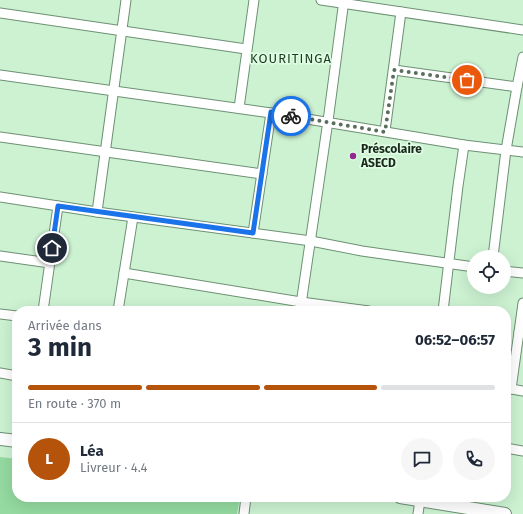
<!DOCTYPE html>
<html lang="fr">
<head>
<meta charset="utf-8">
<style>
  :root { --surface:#fff; --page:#f6f6f7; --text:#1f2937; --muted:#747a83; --line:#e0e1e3; --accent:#b45309 }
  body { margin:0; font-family:"Fira Sans",sans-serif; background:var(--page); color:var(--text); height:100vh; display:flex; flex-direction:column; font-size:15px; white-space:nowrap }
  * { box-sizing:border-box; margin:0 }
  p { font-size:13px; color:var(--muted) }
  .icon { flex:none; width:22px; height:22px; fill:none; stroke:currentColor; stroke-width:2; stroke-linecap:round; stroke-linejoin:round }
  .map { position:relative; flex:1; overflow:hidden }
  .drawer { position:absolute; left:12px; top:306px; width:499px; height:196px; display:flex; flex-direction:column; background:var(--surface); border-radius:16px; box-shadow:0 4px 16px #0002 }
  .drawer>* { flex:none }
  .buttons { position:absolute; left:467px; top:250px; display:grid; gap:8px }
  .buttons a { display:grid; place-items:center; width:44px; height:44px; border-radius:50%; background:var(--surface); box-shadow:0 4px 16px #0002; font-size:20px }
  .pin { position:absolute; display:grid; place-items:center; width:34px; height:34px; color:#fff; margin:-17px; border:2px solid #fff; border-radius:50%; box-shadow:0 1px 4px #0007 }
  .courier { position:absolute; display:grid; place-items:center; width:40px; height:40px; margin:-20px; border:3px solid #1a73e8; border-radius:50%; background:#fff; color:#222; box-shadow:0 1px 5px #0007 }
  .headline em { font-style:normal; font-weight:700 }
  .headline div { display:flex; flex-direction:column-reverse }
  .headline { display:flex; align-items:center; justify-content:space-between; height:68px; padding:0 16px }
  h1 { font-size:26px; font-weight:700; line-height:30px }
  .bar { display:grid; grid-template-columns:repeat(4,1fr); gap:6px 4px; align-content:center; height:48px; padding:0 16px }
  .bar i { height:5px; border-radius:3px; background:var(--line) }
  .bar .selected { background:var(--accent) }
  .bar p { grid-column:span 4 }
  .line { display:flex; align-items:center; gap:10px; padding:0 16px; border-top:1px solid var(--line) }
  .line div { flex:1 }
  .round { display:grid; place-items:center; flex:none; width:42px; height:42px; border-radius:21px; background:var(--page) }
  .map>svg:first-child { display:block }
  .green { fill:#94daa1 }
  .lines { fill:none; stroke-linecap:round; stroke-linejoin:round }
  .minor-casing { stroke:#6d9073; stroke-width:11 }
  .major-casing { stroke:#6d9073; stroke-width:14 }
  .minor { stroke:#fff; stroke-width:9 }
  .major { stroke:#fff; stroke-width:12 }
  .done { stroke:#586f5c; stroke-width:4; stroke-dasharray:0 7.2 }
  .route { stroke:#1a73e8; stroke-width:5 }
  .poi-dot { fill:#90288d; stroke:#dffde3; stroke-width:1.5 }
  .labels { text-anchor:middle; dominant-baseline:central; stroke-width:3.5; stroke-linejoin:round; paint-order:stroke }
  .poi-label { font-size:12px; font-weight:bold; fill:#1a281c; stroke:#dffde3; text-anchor:start }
  .neighbourhood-label { font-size:13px; letter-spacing:1px; fill:#1b3b22; stroke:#dffde3 }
</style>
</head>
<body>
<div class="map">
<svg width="523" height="514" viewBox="0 0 523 514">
  <rect width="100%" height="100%" fill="#ccf2d2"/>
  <polygon class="green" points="0,457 17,459 17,497 240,497 237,514 0,514"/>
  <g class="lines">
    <g class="minor-casing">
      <g id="minor">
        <polyline points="321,0 523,30"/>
        <polyline points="0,13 246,49"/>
        <polyline points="394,70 517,87 506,150 493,257"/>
        <polyline points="0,75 271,113 464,145 523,152"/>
        <polyline points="517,87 523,57"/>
        <polyline points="239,108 254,0"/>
        <polyline points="385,131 401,12"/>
        <polyline points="0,137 262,174"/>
        <polyline points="0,197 97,212 311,241 362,251 474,267"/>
        <polyline points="97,212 126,0"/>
        <polyline points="253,233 271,113"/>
        <polyline points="0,256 50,263"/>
        <polyline points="504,271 523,273"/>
        <polyline points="124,273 301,302 369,311"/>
        <polyline points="43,311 58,206"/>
        <polyline points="118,311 133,217"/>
        <polyline points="300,311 328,121 344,0"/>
        <polyline points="443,311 458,186 464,145"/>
        <polyline points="0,314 17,316"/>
        <polyline points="519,332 523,303"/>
        <polyline points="0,373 17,376"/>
        <polyline points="506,388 523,391"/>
        <polyline points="511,389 519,332 523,333"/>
        <polyline points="506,448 523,451"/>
        <polyline points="455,506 457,497"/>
        <polyline points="244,514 246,497"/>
        <polyline points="418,514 420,500"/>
      </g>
    </g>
    <g class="major-casing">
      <g id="major">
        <polyline points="0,439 17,441"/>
        <polyline points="400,497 505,514"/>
      </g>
    </g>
    <use href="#minor" class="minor"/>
    <use href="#major" class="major"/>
  </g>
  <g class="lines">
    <polyline class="done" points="291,116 385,132 394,70 467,80"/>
    <polyline class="route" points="52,248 58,206 253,233 271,112 291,116"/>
  </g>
  <circle class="poi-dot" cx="353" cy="156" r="4"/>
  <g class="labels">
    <g class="poi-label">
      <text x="361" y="149">Préscolaire<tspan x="361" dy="14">ASECD</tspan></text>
    </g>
    <g class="neighbourhood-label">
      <text x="291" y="58">KOURITINGA</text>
    </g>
  </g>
</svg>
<div class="buttons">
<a><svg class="icon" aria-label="locate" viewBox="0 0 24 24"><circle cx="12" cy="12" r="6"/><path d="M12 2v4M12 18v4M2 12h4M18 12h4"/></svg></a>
</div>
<div class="pin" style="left:467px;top:80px;background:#ea580c"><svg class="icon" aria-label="bag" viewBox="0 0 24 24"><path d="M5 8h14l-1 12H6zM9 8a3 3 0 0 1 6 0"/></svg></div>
<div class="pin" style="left:52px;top:248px;background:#1f2937"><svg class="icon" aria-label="home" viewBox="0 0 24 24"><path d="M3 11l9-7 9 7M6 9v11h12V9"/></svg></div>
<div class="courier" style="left:291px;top:116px"><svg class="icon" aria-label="bike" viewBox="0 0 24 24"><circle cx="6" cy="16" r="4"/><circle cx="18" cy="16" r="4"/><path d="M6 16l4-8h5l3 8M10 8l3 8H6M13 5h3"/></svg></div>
<section class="drawer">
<div class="headline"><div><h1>3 min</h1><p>Arrivée dans</p></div><em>06:52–06:57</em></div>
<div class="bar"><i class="selected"></i><i class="selected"></i><i class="selected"></i><i></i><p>En route · 370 m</p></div>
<div class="line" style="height:72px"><b class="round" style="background:var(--accent);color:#fff">L</b><div><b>Léa</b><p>Livreur · 4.4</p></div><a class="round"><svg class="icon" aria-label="chat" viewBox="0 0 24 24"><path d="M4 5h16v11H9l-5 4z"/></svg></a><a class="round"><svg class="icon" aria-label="phone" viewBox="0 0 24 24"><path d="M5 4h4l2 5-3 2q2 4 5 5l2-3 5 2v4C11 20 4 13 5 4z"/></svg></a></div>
</section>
</div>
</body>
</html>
